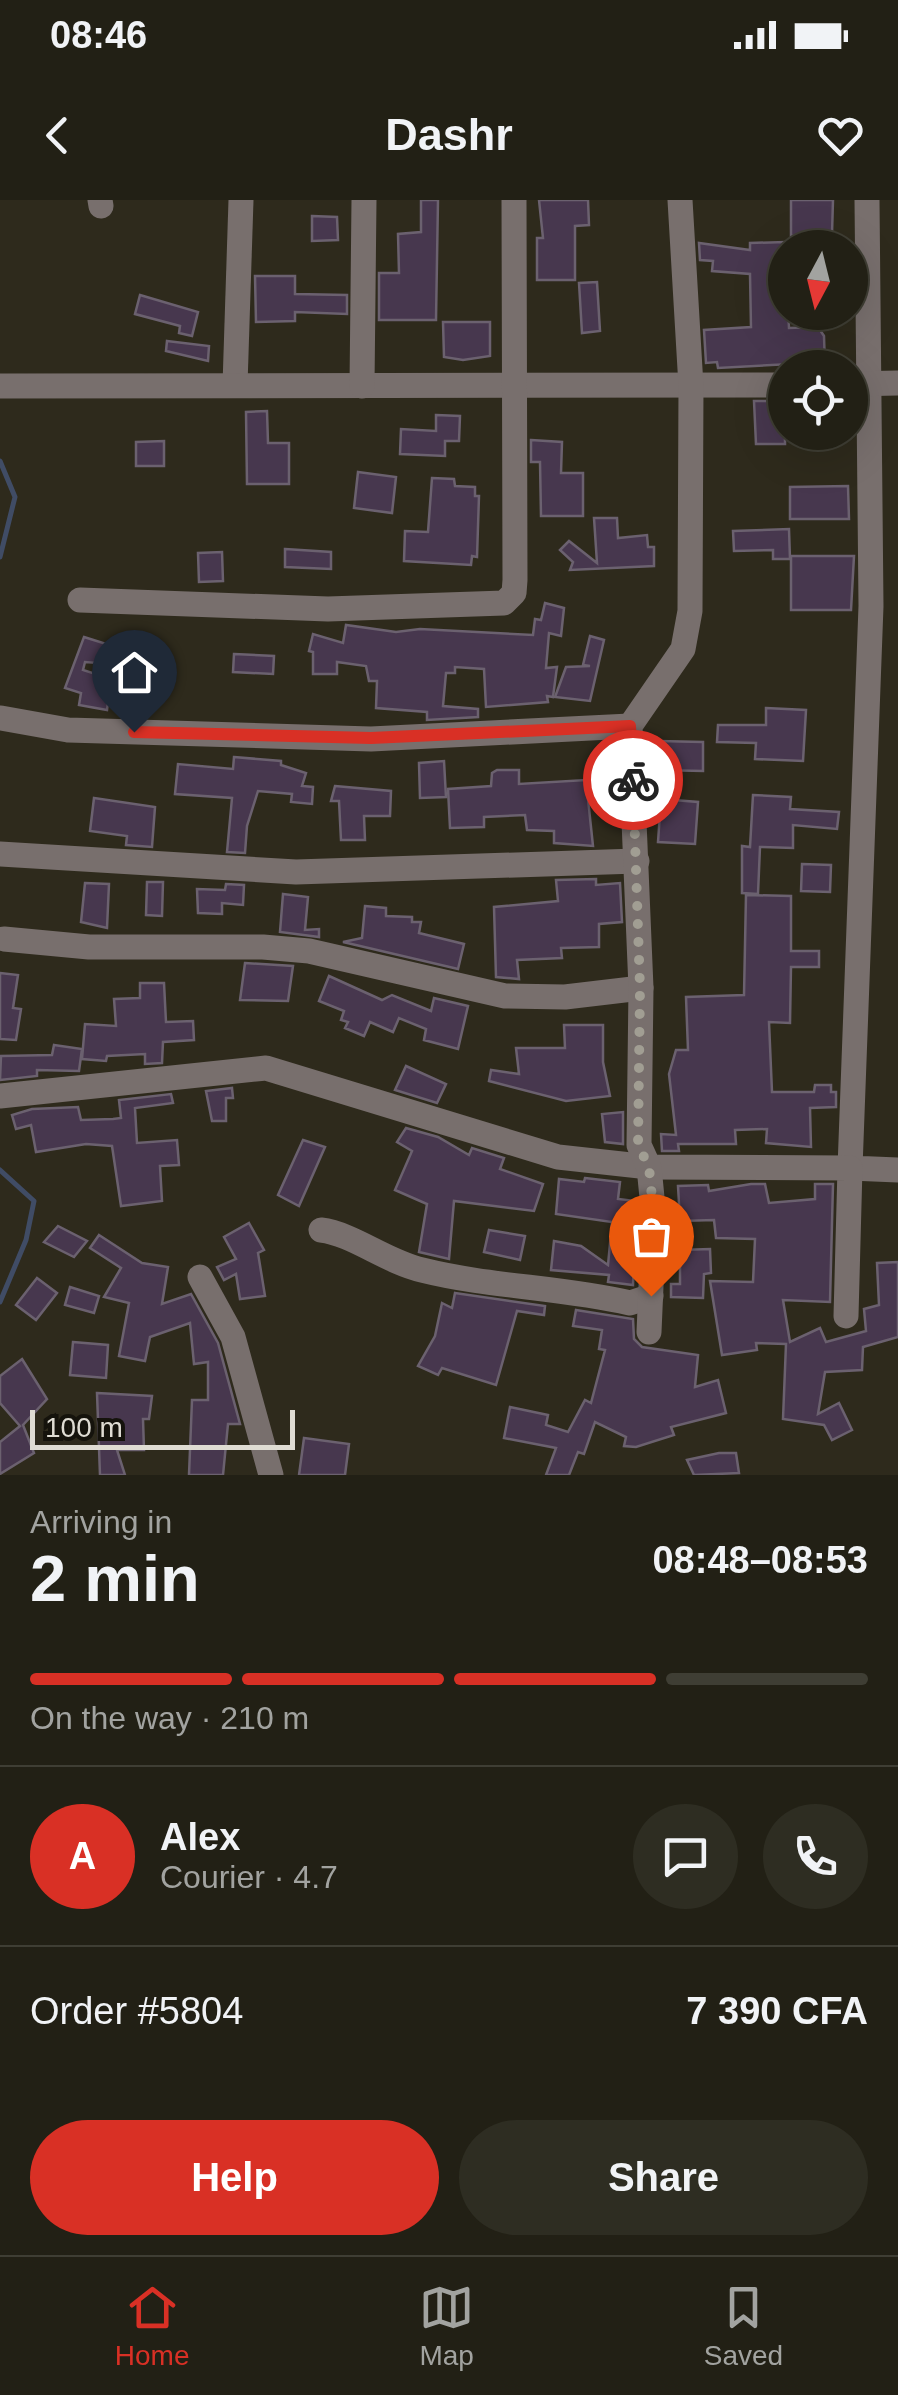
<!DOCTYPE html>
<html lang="en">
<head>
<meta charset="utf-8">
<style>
  :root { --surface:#222015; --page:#2e2d22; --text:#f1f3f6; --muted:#a2a3a0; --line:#3f3e34; --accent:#d93025 }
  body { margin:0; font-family:Arial,sans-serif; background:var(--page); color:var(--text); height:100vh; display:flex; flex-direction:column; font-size:38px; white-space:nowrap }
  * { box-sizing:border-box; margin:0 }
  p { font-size:32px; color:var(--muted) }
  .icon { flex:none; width:55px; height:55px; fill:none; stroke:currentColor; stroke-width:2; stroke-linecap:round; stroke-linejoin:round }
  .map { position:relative; height:1275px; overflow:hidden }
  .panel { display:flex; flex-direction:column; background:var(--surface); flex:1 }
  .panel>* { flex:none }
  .needle { width:65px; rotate:187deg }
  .controls { position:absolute; left:768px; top:30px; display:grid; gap:20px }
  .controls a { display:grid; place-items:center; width:100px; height:100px; border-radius:50%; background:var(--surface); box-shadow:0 10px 40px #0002,0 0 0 2px var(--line); font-size:50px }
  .scale { position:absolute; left:30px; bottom:25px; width:265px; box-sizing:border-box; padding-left:10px; border:5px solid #dfdcd3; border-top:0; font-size:28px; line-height:35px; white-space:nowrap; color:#dfdcd3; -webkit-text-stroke:8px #15130c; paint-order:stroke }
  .pin { position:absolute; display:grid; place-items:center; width:85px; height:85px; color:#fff; margin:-102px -42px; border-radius:50% 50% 50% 0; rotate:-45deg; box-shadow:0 0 10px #0007 }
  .pin .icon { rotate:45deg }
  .courier { position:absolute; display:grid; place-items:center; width:100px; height:100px; margin:-50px; border:8px solid #d93025; border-radius:50%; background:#fff; color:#222; box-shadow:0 2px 12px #0007 }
  .overview em { font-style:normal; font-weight:600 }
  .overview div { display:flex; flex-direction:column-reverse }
  .overview { display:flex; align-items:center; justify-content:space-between; height:170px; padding:0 30px }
  h1 { font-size:65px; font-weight:600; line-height:75px }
  .bar { display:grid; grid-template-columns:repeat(4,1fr); gap:15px 10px; align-content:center; height:120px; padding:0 30px }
  .bar i { height:12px; border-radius:8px; background:var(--line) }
  .bar .on { background:var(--accent) }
  .bar p { grid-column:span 4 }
  .line { display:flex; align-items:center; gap:25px; padding:0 30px; border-top:2px solid var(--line) }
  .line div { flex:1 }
  .round { display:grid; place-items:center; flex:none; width:105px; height:105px; border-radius:52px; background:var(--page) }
  .primary-button { display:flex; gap:20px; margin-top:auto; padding:20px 30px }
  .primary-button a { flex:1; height:115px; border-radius:60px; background:var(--accent); color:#fff; font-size:40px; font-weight:600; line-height:115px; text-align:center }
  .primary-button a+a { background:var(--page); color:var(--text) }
  .status { display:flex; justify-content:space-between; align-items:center; height:70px; padding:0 50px; background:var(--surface); direction:ltr }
  .status svg { height:28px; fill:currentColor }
  header { display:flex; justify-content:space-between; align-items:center; height:130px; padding:0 30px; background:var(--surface); font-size:45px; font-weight:600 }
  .tab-bar { display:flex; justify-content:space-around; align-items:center; height:140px; border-top:2px solid var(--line); background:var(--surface); font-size:28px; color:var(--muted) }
  .tab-bar a { display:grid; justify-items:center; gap:5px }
  .tab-bar .on { color:var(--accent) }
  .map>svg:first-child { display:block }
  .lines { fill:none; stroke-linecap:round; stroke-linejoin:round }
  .stream { stroke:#404c65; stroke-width:5 }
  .building { fill:#47374e; stroke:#6b616f; stroke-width:2.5 }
  .minor { stroke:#786f6d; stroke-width:25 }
  .done { stroke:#a19e93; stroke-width:10; stroke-dasharray:0 18 }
  .route { stroke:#d93025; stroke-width:12 }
</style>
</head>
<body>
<div class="status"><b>08:46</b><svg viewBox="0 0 49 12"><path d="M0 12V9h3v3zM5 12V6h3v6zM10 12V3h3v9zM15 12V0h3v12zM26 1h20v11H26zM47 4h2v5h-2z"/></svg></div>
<header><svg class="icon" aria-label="back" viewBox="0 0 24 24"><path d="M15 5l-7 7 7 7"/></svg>Dashr<svg class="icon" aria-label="heart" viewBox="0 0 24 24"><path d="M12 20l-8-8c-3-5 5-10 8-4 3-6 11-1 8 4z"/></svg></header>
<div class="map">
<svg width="898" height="1275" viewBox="0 0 898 1275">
  <rect width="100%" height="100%" fill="#2e2a1c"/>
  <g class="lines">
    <g class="stream">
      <polyline points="0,261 15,297 0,357"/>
      <polyline points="0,970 34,1001 26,1040 0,1102"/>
    </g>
  </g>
  <g class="building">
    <polygon points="421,0 438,0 436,120 379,120 379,73 399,73 398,34 421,32"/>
    <polygon points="539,0 588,0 589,25 575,26 575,80 537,80 537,38 543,38"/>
    <polygon points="791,0 833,0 832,34 791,36"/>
    <polygon points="312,16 337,17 338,40 312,41"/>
    <polygon points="785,42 789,128 818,127 824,136 825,168 790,168 790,164 718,168 717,162 706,163 704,130 751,127 750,74 712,71 713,61 700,60 699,43 750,50 750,43"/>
    <polygon points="255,76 295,76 295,94 347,95 347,114 295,112 295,121 256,122"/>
    <polygon points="597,82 600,131 582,133 579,83"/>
    <polygon points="140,95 198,112 192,136 179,133 180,126 135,114"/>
    <polygon points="443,122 490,122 490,156 463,160 444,157"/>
    <polygon points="167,141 209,146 208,161 166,151"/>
    <polygon points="754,201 785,201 785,244 756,244"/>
    <polygon points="267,211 268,243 289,243 289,284 247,284 246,212"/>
    <polygon points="436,215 460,216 459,241 445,241 445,256 400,254 401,229 436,231"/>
    <polygon points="531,240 562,242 561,273 583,273 583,316 541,316 540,262 531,262"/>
    <polygon points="164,241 164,266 136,266 136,242"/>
    <polygon points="358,272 396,277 392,313 354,308"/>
    <polygon points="432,278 454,279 455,286 475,287 475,296 479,296 477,357 472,356 471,365 404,361 405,331 428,332"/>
    <polygon points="848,286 849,319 790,319 790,287"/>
    <polygon points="594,318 617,318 618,338 647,335 648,347 654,347 654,366 570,370 573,362 560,350 569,341 597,363"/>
    <polygon points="789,329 790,359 773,359 773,350 734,351 733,331"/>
    <polygon points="285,349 331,352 331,369 285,367"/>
    <polygon points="222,352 223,381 199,382 198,353"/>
    <polygon points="791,356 854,356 851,410 791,410"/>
    <polygon points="545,403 564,408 561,436 549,433 546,468 557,467 553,497 547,496 548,502 486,507 484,469 455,467 455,473 446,473 443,506 478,509 478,517 427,520 427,512 376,508 377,481 369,481 366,466 337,462 337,474 313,474 313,452 309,451 313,434 343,443 346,425 396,432 420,429 533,435 535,419 541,420"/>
    <polygon points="590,436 604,440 590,501 555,497 566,467 590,466 583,465"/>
    <polygon points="84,437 116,447 111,464 85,462 83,470 111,479 107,510 79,505 81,493 65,488"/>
    <polygon points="234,454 274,456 273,474 233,472"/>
    <polygon points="766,508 806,510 803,561 755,559 756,543 717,542 718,525 766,525"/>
    <polygon points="658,541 703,542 703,571 658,570"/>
    <polygon points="234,557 281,561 281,565 306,573 302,586 313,587 312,604 291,602 292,594 258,591 247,626 245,653 227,652 232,598 175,594 178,564 233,569"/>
    <polygon points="444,561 446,597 420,598 419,563"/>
    <polygon points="497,570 519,570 519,584 586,580 593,646 554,643 554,631 527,630 525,615 484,617 484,627 450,628 448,589 491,586 492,573"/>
    <polygon points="335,586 391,591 390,616 364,616 365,640 341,640 339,601 331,601"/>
    <polygon points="753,595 791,597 790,609 839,612 837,629 793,625 793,648 760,647 758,694 742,693 742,646 750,647"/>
    <polygon points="94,598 155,607 152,647 126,645 127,636 90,631"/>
    <polygon points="661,599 698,602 695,644 658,642"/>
    <polygon points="802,664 831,665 830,692 801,691"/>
    <polygon points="596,679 596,685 620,683 622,722 599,724 599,747 561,748 562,758 517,760 519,779 496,777 494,707 558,701 556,680"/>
    <polygon points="147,682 163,682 162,716 146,715"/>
    <polygon points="85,683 109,684 107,728 81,722"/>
    <polygon points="226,684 244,685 243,705 222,703 222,714 198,713 197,689 225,690"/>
    <polygon points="283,694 308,697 305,730 319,729 319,737 280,732"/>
    <polygon points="746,695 791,696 791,751 819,751 819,767 791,767 790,823 769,822 772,892 814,892 815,885 831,885 831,892 836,892 836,907 810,908 811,947 766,943 767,929 735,930 736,944 678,944 679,951 662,951 661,934 676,935 669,874 676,850 688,850 686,797 744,795"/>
    <polygon points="365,706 386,708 386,716 412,717 412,722 421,722 419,733 464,744 458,769 343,742 362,738"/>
    <polygon points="245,763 293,766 288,801 240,800"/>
    <polygon points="0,773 18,775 13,808 21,809 16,840 0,839"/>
    <polygon points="329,776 382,800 392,795 431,811 434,798 468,806 458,849 424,840 426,829 399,818 393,832 370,822 364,836 345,828 348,822 341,820 344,811 319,801"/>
    <polygon points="140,783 164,783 166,822 193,821 194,840 163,842 162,863 145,864 145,854 107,856 106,861 82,859 85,824 116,826 114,799 140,798"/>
    <polygon points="564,825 603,825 603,862 610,896 566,901 489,881 491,870 519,874 516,848 565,848"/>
    <polygon points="54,845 82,849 79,871 37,870 37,876 0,880 1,856 52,855"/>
    <polygon points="406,866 446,884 437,903 395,890"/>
    <polygon points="232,888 233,898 226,898 226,921 212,921 206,891"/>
    <polygon points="171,894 173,903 135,908 137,943 177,940 179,965 160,966 162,1001 121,1006 112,946 86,944 36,952 31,925 16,929 12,915 32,909 78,907 81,920 113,919 121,918 119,900"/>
    <polygon points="623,912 623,944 605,942 602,914"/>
    <polygon points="406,928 438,937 469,955 472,948 504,958 500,969 543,984 534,1011 454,1001 449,1059 419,1052 427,1004 395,990 412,951 397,942"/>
    <polygon points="303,940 325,947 299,1006 278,995"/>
    <polygon points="585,978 620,982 618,999 636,1001 633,1085 608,1082 609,1075 551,1070 554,1041 581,1046 608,1065 612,1022 556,1014 559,979 584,982"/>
    <polygon points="751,984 765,984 769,1003 815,999 815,984 833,984 830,1102 783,1100 790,1142 820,1128 826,1142 866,1131 864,1109 879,1105 877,1063 898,1062 898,1137 863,1147 862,1170 825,1172 818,1214 839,1203 852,1230 832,1240 824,1225 783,1219 786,1144 756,1143 757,1150 722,1155 710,1081 753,1082 755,1039 716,1038 714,1020 680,1021 678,986 708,985 709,991"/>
    <polygon points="249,1023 264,1050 258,1053 265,1096 240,1099 236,1074 224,1080 217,1067 236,1059 224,1037"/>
    <polygon points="58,1026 87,1041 74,1057 44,1042"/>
    <polygon points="489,1030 525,1036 520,1060 484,1052"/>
    <polygon points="99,1035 142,1063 168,1067 162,1104 191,1094 218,1143 240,1224 228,1224 223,1275 189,1275 192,1200 208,1200 208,1162 194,1164 190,1123 150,1137 145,1161 119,1156 129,1103 104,1097 121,1068 90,1048"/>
    <polygon points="710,1049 711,1073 704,1074 703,1098 671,1097 671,1084 680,1084 680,1050"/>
    <polygon points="37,1078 57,1093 36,1120 16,1105"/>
    <polygon points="70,1087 99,1096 94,1113 65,1105"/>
    <polygon points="455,1093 545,1106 544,1115 517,1111 496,1185 442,1168 438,1175 418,1166 435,1136 442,1103 452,1108"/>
    <polygon points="576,1110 633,1119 634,1139 642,1147 698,1155 695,1187 718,1180 726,1213 671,1227 674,1235 636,1247 624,1246 626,1237 595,1222 584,1254 578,1252 569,1275 546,1275 556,1248 504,1238 510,1207 548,1215 546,1225 568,1232 585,1200 591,1203 605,1150 599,1149 602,1130 573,1126"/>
    <polygon points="73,1142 108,1145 106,1178 70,1175"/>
    <polygon points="22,1159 47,1199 23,1225 34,1253 0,1274 0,1242 20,1226 0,1203 0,1176"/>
    <polygon points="97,1193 152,1196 149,1219 143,1219 144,1250 117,1250 125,1275 100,1275"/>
    <polygon points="304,1238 349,1244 345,1275 299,1275"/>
    <polygon points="719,1253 736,1253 739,1273 694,1275 687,1260"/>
  </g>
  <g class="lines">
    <g class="minor">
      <polyline points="100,0 101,6"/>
      <polyline points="867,0 871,406 850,968 898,970"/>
      <polyline points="850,184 898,183"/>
      <polyline points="235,185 241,0"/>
      <polyline points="0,186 785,185"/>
      <polyline points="362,186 364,0"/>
      <polyline points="80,400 328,409 504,403 514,393 515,380 514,0"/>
      <polyline points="1,518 68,530 371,539 630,526"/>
      <polyline points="0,654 296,672 637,661"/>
      <polyline points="4,739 89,747 263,747 309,751 505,796 565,797 641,788"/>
      <polyline points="0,896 266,868 558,957 649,967 850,968 846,1116"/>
      <path d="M321 1030C353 1034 385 1061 422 1070 490 1087 561 1087 630 1103L651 1096"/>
      <polyline points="200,1077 233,1137 271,1275"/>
      <polyline points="649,1132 654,1018 649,967 639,945 641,788 630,526 683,449 690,411 691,186 680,0"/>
    </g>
  </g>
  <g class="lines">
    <polyline class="done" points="633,580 640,788 638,945 649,967 654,1018 651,1096"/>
    <polyline class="route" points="134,532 371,538 630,526 633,580"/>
  </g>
</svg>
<div class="controls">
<a><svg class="needle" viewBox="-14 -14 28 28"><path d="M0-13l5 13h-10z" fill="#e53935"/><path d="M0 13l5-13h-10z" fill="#a2a3a0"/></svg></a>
<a><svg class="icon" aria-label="locate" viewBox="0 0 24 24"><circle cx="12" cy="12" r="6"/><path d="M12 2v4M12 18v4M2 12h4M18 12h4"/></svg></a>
</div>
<div class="scale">100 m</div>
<div class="pin" style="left:651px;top:1096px;background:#ea580c"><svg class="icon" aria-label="bag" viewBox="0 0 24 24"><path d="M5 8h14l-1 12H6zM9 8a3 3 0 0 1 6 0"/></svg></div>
<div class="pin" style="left:134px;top:532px;background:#1f2937"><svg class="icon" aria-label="home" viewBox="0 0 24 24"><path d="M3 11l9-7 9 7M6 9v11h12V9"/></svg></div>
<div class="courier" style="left:633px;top:580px"><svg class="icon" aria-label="bike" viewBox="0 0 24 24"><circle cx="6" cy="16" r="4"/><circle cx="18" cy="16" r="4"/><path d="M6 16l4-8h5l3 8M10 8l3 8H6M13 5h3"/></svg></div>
</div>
<section class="panel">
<div class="overview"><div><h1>2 min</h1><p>Arriving in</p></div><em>08:48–08:53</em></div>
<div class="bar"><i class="on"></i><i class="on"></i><i class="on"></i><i></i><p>On the way · 210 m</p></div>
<div class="line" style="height:180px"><b class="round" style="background:var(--accent);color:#fff">A</b><div><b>Alex</b><p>Courier · 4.7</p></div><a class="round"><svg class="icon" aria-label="chat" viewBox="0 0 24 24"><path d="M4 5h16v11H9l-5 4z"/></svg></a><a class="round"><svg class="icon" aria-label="phone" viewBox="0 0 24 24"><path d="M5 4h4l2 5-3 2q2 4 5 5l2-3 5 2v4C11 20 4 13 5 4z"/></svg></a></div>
<div class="line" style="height:130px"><div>Order #5804</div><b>7 390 CFA</b></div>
<div class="primary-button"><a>Help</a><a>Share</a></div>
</section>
<nav class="tab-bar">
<a class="on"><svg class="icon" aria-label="home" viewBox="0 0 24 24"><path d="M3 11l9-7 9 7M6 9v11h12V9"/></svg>Home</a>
<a><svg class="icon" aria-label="map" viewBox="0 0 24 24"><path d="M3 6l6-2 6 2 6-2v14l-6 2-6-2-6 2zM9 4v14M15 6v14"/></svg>Map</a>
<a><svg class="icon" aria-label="saved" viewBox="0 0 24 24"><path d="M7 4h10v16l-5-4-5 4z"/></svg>Saved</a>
</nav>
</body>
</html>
